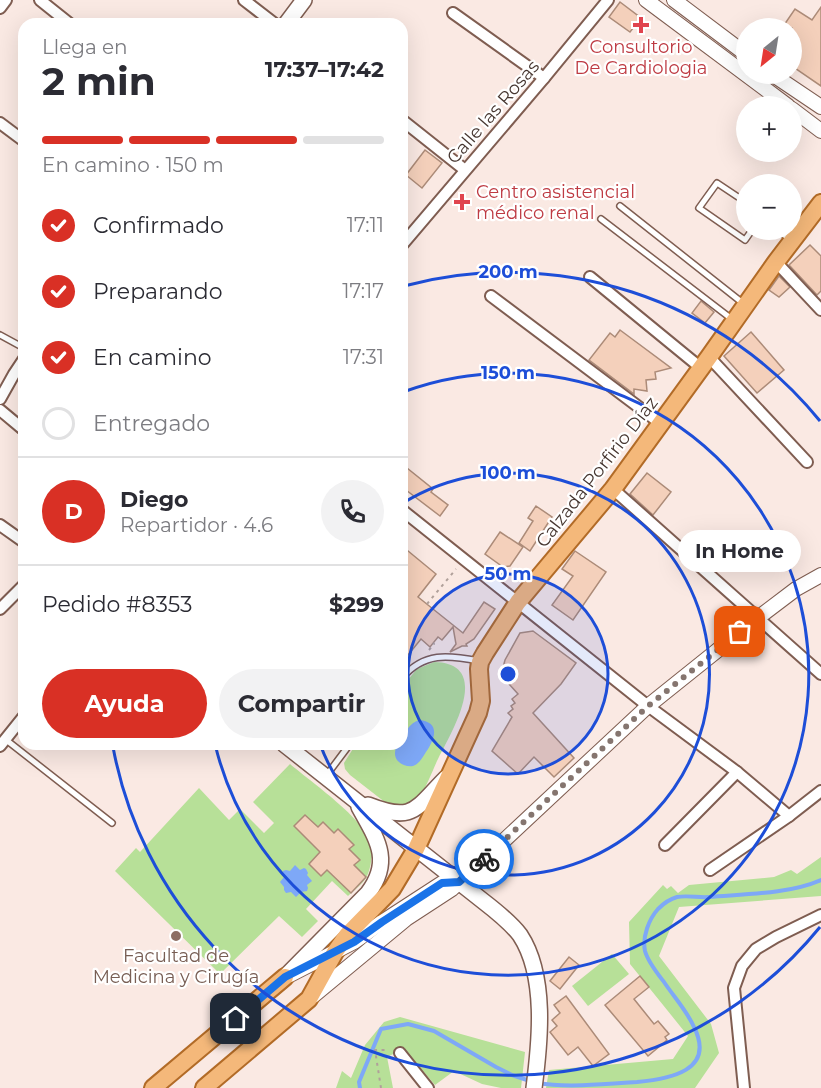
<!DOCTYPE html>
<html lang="es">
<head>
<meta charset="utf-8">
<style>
  :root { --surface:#fff; --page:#f2f2f3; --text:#2b2b33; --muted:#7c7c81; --line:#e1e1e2; --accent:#d93025 }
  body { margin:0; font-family:Montserrat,sans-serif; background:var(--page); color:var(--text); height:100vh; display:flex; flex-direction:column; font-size:22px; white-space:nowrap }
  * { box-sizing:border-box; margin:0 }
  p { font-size:20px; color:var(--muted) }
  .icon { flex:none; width:33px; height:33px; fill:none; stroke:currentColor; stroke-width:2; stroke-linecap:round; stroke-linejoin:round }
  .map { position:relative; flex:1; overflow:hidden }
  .drawer { position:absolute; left:18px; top:18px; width:390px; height:732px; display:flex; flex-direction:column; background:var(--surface); border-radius:18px; box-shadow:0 6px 24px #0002 }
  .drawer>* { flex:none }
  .needle { width:39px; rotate:210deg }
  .fabs { position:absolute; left:736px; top:18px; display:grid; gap:12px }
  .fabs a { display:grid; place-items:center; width:66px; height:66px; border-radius:50%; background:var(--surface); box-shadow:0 6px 24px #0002; font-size:30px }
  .pin { position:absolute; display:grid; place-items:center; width:51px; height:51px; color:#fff; margin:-26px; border-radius:12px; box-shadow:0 3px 9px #0006 }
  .courier { position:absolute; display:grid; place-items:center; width:60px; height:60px; margin:-30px; border:4px solid #1a73e8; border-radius:50%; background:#fff; color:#222; box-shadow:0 2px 8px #0007 }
  .bubble { position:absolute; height:42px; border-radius:21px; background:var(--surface); box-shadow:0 6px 24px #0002; font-size:20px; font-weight:700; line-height:42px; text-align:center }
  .head em { font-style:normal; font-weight:700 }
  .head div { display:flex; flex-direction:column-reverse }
  .head { display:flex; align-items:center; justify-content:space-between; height:102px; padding:0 24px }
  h1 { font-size:39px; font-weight:700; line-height:45px }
  .bar { display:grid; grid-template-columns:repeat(4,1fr); gap:9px 6px; align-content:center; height:72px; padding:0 24px }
  .bar i { height:8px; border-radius:4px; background:var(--line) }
  .bar .on { background:var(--accent) }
  .bar p { grid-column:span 4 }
  .line { display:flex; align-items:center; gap:15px; padding:0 24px; border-top:2px solid var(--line) }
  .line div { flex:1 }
  .round { display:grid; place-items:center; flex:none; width:63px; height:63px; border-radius:32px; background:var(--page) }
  ol { padding:0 24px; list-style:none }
  li { display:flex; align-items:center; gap:18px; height:66px }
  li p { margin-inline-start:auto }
  li .icon { padding:6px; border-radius:50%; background:var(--accent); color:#fff; stroke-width:4 }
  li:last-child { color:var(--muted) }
  li i { width:33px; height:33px; border:3px solid var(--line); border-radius:50% }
  .primary-button { display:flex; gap:12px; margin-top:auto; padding:12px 24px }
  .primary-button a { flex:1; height:69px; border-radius:36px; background:var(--accent); color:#fff; font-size:24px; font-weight:700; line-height:69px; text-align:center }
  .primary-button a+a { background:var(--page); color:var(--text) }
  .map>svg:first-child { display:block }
  .green { fill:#b7e098 }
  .water { fill:#7ea8f7 }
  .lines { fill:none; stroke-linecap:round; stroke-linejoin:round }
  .stream { stroke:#7ea8f7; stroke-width:4 }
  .building { fill:#f4d0bb; stroke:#ac8b78; stroke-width:1.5 }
  .service-casing { stroke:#7f5d51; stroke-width:8 }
  .minor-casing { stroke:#7f5d51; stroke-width:14 }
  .tertiary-casing { stroke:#7f5d51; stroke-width:16 }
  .secondary-casing { stroke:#7f5d51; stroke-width:18 }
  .primary-casing { stroke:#b26b27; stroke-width:20 }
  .path { stroke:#b0a09a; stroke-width:2; stroke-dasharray:3 4.5; stroke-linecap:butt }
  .service { stroke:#fff; stroke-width:5 }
  .minor { stroke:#fff; stroke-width:10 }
  .tertiary { stroke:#fff; stroke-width:14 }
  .secondary { stroke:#fff; stroke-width:15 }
  .primary { stroke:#f4b87a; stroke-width:16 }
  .done { stroke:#85756f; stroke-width:6; stroke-dasharray:0 10.8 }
  .route { stroke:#1a73e8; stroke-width:8 }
  .ring { fill:none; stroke:#1d4ed8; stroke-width:3 }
  .health-dot { fill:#e0444e; stroke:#fff; stroke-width:2 }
  .education-dot { fill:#8d6e63; stroke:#fff; stroke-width:2 }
  .labels { text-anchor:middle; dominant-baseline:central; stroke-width:4.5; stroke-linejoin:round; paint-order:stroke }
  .health-label { font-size:18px; fill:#be3a42; stroke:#fff }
  .street-label { font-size:18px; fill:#463630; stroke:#fff }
  .education-label { font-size:18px; fill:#785e54; stroke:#fff }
  .centre { fill:#1d4ed8; stroke:#fff; stroke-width:3 }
  .ring-label { font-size:18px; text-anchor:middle; font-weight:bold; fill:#1d4ed8; stroke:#fff; stroke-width:4.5; stroke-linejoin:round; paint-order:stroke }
</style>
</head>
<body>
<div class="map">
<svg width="821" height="1088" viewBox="0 0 821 1088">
  <rect width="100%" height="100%" fill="#fae9e3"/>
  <g class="green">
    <path d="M434 662C494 663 451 733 438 759 433 769 426 789 419 797 415 801 408 805 403 808L386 803 350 775 345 769 344 763 356 744H402V687L417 669Z"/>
    <path d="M290 764C310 781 366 820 371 844 373 853 371 868 367 876 363 884 354 890 348 896L332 881 306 909 318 921 302 937 279 916 220 974 115 871 136 848 140 852 199 788 229 820 240 809 264 833 274 823 253 802Z"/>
    <polygon points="821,857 821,896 679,907 659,956 711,1024 719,1053 695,1088 546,1088 549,1070 673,1059 688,1036 630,964 629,922 663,885 667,889 671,886 678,893 689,885 774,877 791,870 797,874"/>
    <polygon points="612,954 629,974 588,1006 572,986"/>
    <polygon points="400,1017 525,1052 521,1088 501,1088 482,1084 454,1071 435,1085 404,1049 387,1057 393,1088 336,1088 342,1071 351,1078 365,1045 384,1022"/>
  </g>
  <g class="water">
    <path d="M419 720C441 722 435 739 426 752 423 757 419 764 413 766 408 767 402 765 399 762 393 757 395 750 397 744H402C402 734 410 723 419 720Z"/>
    <polygon points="295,865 300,870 304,868 306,869 308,873 307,875 312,881 307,885 308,888 307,891 301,892 296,897 291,892 286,893 284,890 284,887 280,882 284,877 283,874 283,871 286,870 290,871"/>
  </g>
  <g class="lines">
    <g class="stream">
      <path d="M538 1083C565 1088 609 1084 637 1082 669 1079 716 1071 694 1027 687 1011 674 997 664 982 657 973 648 962 645 951 642 937 649 919 658 909 664 903 670 899 677 897 688 895 699 898 709 897 745 894 789 894 821 880"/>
      <polyline points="360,1088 359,1082 381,1029 408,1024 434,1031 496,1067 512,1075 530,1081"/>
    </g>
  </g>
  <g class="building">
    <polygon points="620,2 641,18 630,32 609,17"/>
    <polygon points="821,7 821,86 792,66 792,28 782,28 795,9 812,20"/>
    <polygon points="425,150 442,163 422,188 406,175"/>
    <polygon points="810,245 821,256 821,291 817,295 789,265"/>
    <polygon points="779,276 790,287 779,297 769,290"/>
    <polygon points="701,301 714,312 705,323 692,313"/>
    <polygon points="620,330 671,368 655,372 656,379 646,380 647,391 634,389 634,394 589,360 610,333 615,337"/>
    <polygon points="751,332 784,370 757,393 724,356"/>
    <polygon points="402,464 433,489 431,492 448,505 440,516 402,487"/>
    <polygon points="647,473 671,492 653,515 630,494"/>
    <polygon points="536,506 552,517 530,551 519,543 533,521 528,518"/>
    <polygon points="500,532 523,547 510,566 503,567 485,554"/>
    <polygon points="402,546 436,574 418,597 463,633 484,602 495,609 474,639 466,644 467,646 462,646 450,652 456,644 453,627 442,640 438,637 430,647 421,639 408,655 402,651"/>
    <polygon points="575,551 606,572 573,620 552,605 573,576 562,569"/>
    <polygon points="533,631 576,663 561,684 533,713 574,758 554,777 534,757 518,774 492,751 512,717 508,713 513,709 511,706 515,703 512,699 518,694 501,675 505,660 520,633"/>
    <polygon points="305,815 318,827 323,822 334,833 338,829 354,845 349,849 360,860 354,865 366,877 351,893 327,870 321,876 309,864 320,852 294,826"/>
    <polygon points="569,957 579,965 560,989 550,981"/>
    <polygon points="640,976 649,987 634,999 654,1024 658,1021 669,1034 665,1037 667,1040 648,1056 605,1005"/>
    <polygon points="566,996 609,1054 593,1066 578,1047 568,1055 550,1032 557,1026 552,1020 560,1013 554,1005"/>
  </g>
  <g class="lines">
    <g class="service-casing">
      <g id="service">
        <polyline points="747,203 717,183 699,208 745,240 752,230"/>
        <polyline points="620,206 744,304"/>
        <polyline points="601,219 733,320"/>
        <polyline points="776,230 791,239"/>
        <polyline points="0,335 24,348"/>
        <path d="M402 678C424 652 448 655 479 661"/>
        <polyline points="5,739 112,823"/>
        <polyline points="326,776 350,744"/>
      </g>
    </g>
    <g class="minor-casing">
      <g id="minor">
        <polyline points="40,0 70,24"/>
        <polyline points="244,0 275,24"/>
        <polyline points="0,8 6,0"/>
        <polyline points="453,13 544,78"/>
        <polyline points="402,120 465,170"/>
        <polyline points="0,123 24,141"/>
        <polyline points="402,245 544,78 608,0"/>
        <polyline points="776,262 821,310"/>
        <polyline points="590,277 701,368"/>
        <polyline points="491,296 660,423"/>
        <polyline points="709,357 807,462"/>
        <polyline points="0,399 14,374 24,359"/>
        <polyline points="0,410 24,430"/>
        <polyline points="613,489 821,674"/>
        <polyline points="402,510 648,706 737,772 789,816"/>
        <polyline points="0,525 24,542"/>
        <polyline points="0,609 24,585"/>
        <polyline points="0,746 24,716"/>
        <polyline points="665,845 737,772"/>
        <polyline points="710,870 789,816 821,791"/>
        <polyline points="400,1053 428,1088"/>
        <polyline points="744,1088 734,988 742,966 756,949 776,937 821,915"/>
      </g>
    </g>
    <g class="tertiary-casing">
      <g id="tertiary">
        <polyline points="646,0 788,106"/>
        <polyline points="674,0 747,55"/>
        <polyline points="772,74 821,107"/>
        <polyline points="792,109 821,131"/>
        <polyline points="290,975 354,942 382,922 442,883 459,882"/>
        <polyline points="313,996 406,919 452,889 648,706 759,617 796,589 821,575"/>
      </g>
    </g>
    <g class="secondary-casing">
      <g id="secondary">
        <polyline points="286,24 304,0"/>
        <path d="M284 744 483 901C496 911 510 922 520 935 547 976 540 1042 534 1088"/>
        <path d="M368 805C414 823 415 809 446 778"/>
        <path d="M285 977 368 893C393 860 376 838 359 807"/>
      </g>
    </g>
    <g class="primary-casing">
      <g id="primary">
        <polyline points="153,1088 285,977"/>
        <polyline points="204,1088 309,999 335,952 347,935 392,889 416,849 478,713 481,701 479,669 480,662 485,653 518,602 613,489 709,357 776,262 821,203"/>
      </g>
    </g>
    <g class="path">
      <polyline points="427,604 456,569"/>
      <polyline points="429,650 434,644 433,643"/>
      <polyline points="381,1088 375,1050 388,1050"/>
    </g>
    <use href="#service" class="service"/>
    <use href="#minor" class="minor"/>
    <use href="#tertiary" class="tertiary"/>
    <use href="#secondary" class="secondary"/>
    <use href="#primary" class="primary"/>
  </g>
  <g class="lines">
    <polyline class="done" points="484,859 648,706 740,632"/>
    <polyline class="route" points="236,1019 285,977 354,942 382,922 442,883 459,882 484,859"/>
  </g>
  <circle cx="508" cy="674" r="100" fill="#1d4ed8" fill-opacity=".12"/>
  <g class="ring">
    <circle cx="508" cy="674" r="100"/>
    <path d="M403 503A201 201 0 1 1 320 744"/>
    <path d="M403 392A301 301 0 1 1 215 744"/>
    <path d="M820 927A402 402 0 0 1 113 747M404 286A402 402 0 0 1 820 421"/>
  </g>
  <g class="health-dot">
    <path d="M638 16h6v6h6v6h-6v6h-6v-6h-6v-6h6z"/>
    <path d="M459 193h6v6h6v6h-6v6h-6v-6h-6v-6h6z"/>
  </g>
  <circle class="education-dot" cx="176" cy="936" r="6"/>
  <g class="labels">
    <g class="health-label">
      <text x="641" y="47">Consultorio<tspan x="641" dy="21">De Cardiologia</tspan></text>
      <text x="476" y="192" text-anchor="start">Centro asistencial<tspan x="476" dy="21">médico renal</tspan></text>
    </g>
    <g class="street-label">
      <text transform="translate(493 112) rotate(-49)">Calle las Rosas</text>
      <text transform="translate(597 472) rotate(-52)">Calzada Porfirio Díaz</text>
    </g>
    <g class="education-label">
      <text x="176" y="956">Facultad de<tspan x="176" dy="21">Medicina y Cirugía</tspan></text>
    </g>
  </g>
  <circle cx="508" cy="674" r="9" class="centre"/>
  <g class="ring-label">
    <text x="508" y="278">200 m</text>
    <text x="508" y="379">150 m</text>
    <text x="508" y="479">100 m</text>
    <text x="508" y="580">50 m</text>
  </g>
</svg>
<div class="fabs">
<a><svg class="needle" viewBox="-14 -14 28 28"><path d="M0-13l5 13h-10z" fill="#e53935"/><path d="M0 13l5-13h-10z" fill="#7c7c81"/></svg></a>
<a>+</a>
<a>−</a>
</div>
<div class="pin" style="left:740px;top:632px;background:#ea580c"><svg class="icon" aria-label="bag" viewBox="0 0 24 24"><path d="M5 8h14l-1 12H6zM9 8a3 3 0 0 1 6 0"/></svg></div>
<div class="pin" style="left:236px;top:1019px;background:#1f2937"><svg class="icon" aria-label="home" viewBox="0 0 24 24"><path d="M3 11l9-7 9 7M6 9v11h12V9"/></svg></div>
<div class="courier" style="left:484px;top:859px"><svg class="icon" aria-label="bike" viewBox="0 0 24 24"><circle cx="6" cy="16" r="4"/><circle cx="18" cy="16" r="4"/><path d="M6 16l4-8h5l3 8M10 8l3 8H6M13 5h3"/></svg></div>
<div class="bubble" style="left:678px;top:530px;width:123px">In Home</div>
<section class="drawer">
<div class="head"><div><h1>2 min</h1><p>Llega en</p></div><em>17:37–17:42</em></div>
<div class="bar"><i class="on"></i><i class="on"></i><i class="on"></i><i></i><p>En camino · 150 m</p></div>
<ol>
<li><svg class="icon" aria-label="check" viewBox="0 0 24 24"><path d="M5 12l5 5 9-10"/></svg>Confirmado<p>17:11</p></li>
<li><svg class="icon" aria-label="check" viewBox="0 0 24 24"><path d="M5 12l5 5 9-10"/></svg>Preparando<p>17:17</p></li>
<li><svg class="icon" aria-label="check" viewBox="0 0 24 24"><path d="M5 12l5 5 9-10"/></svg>En camino<p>17:31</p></li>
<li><i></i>Entregado</li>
</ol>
<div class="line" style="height:108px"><b class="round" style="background:var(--accent);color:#fff">D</b><div><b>Diego</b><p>Repartidor · 4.6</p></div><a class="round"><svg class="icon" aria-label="phone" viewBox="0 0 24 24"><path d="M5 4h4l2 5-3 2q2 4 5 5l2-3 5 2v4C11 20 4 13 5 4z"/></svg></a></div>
<div class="line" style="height:78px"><div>Pedido #8353</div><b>$299</b></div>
<div class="primary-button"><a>Ayuda</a><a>Compartir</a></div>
</section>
</div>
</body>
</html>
